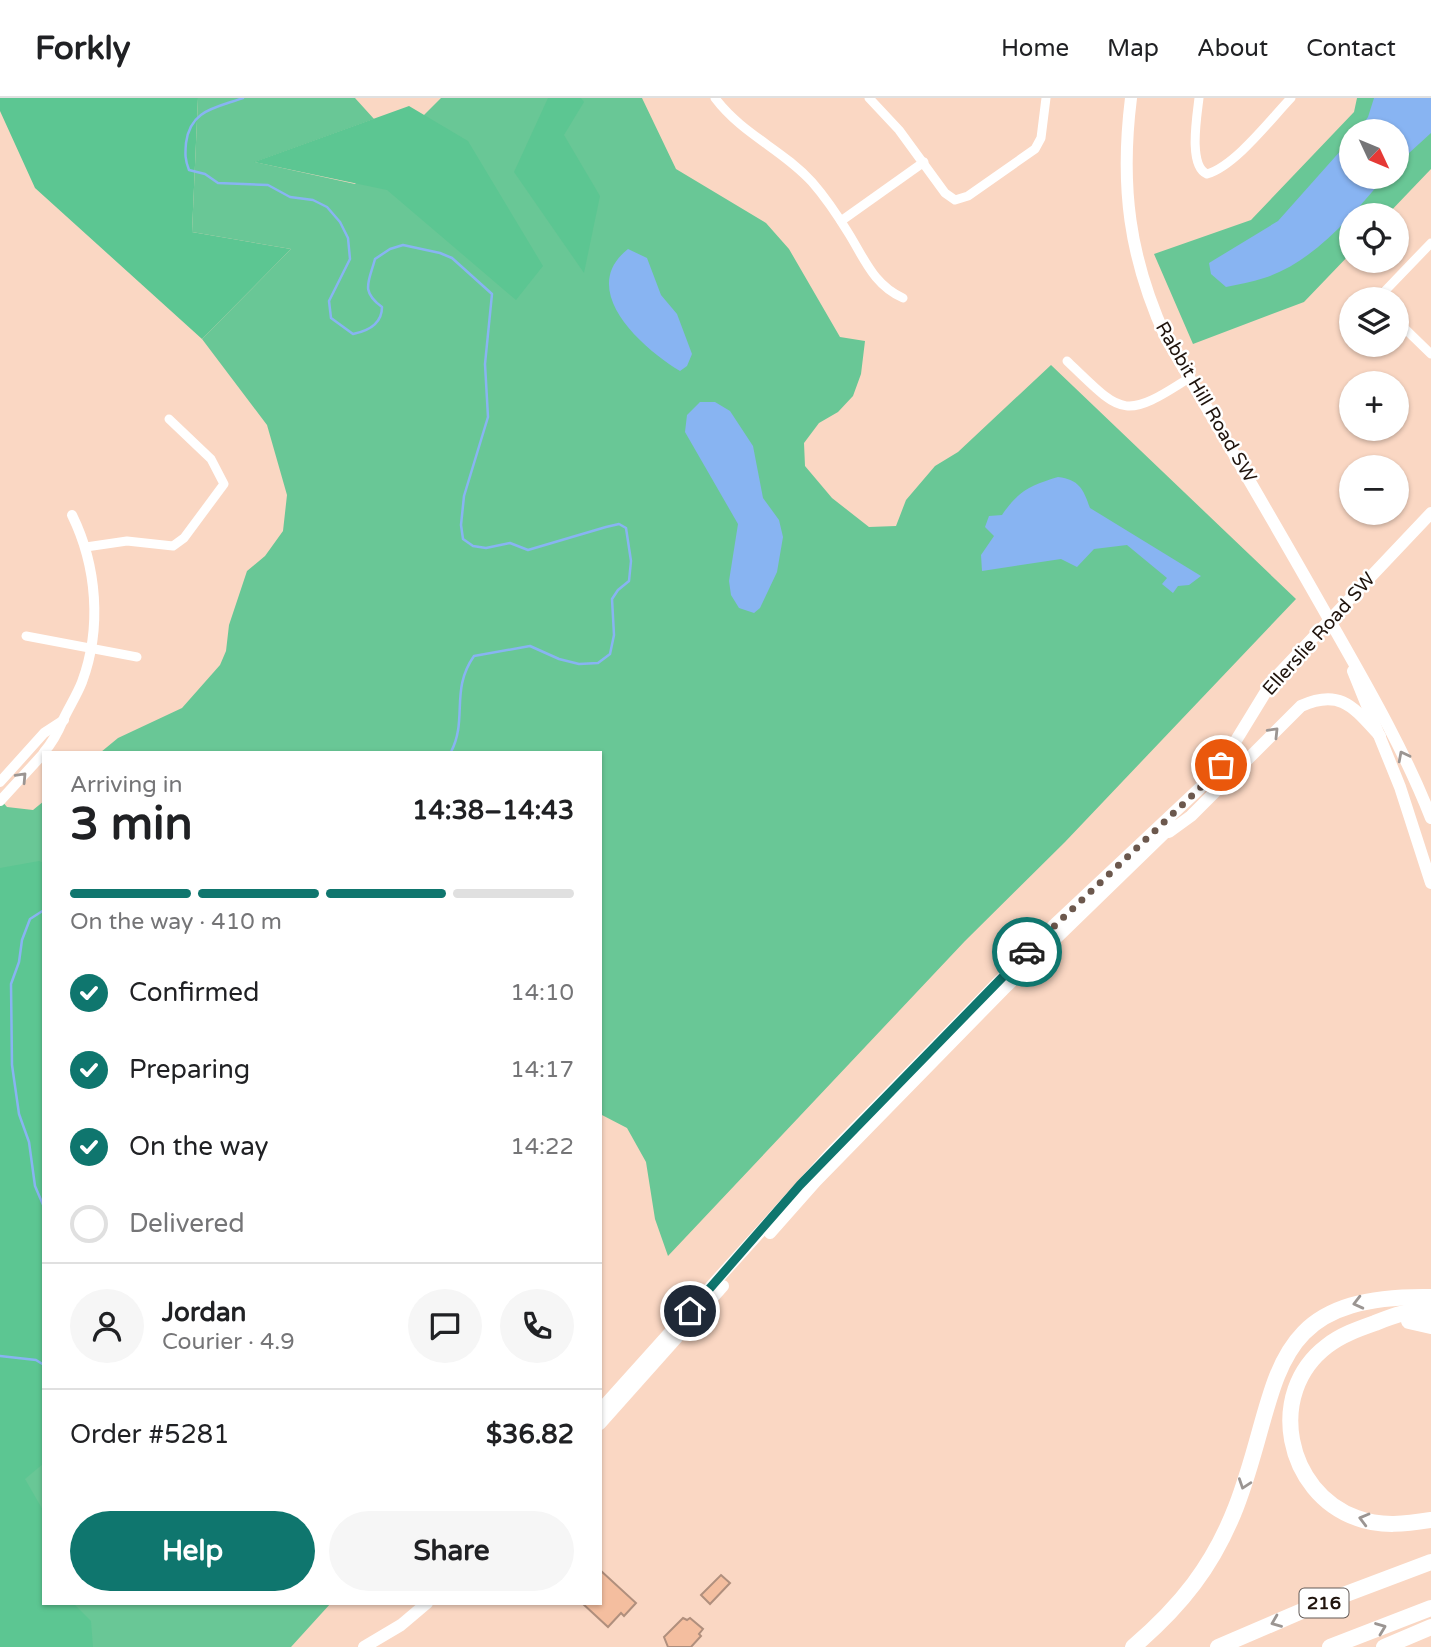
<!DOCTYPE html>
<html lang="en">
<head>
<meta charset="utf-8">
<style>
  :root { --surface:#fff; --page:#f6f6f6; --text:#202124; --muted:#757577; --line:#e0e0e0; --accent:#0f766e }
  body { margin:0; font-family:"Varela Round",sans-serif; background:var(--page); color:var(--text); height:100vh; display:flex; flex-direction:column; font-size:26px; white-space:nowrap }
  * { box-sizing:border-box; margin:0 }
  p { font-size:23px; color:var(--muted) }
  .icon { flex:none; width:38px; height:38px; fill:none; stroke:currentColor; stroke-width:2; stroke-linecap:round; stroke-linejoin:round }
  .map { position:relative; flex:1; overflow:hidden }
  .details { position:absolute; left:42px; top:653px; width:560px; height:854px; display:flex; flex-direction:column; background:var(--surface); border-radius:0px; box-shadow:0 2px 5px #0004 }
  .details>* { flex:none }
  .needle { width:46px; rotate:134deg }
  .fabs { position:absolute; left:1339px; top:21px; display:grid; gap:14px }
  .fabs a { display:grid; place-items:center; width:70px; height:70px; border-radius:50%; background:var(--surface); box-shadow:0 2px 5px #0004; font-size:35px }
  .pin { position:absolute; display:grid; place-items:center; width:60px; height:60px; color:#fff; margin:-30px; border:4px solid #fff; border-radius:50%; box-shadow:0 2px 7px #0007 }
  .courier { position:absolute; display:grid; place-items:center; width:70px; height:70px; margin:-35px; border:5px solid #0f766e; border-radius:50%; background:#fff; color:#222; box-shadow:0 2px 9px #0007 }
  .overview em { font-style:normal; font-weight:700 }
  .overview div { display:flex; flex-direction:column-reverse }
  .overview { display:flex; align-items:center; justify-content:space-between; height:119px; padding:0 28px }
  h1 { font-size:46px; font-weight:700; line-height:52px }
  .bar { display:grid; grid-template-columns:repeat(4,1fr); gap:10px 7px; align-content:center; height:84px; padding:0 28px }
  .bar i { height:9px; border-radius:5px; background:var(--line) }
  .bar .active { background:var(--accent) }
  .bar p { grid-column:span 4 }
  .line { display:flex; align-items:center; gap:18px; padding:0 28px; border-top:2px solid var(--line) }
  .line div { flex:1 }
  .round { display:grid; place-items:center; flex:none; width:74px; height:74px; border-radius:37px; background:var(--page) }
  ol { padding:0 28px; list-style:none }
  li { display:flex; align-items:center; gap:21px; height:77px }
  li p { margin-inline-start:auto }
  li .icon { padding:7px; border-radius:50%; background:var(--accent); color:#fff; stroke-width:4 }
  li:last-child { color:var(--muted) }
  li i { width:38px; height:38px; border:4px solid var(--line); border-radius:50% }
  .action { display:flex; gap:14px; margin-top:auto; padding:14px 28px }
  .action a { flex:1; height:80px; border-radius:42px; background:var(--accent); color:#fff; font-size:28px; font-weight:700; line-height:80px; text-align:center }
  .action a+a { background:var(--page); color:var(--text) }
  header { display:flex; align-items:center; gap:42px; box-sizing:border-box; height:98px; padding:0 35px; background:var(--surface); border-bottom:2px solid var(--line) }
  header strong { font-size:33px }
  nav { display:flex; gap:38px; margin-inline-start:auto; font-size:24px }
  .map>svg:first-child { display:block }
  .green { fill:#69c796; fill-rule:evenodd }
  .forest { fill:#5cc692 }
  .water { fill:#88b4f2 }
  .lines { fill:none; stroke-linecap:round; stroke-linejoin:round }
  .stream { stroke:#88b4f2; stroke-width:2.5 }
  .building { fill:#f4be9f; stroke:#b08f7d; stroke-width:2 }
  .minor { stroke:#fff; stroke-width:9 }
  .tertiary { stroke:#fff; stroke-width:10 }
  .secondary { stroke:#fff; stroke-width:12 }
  .motorway { stroke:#fff; stroke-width:16 }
  .oneway { stroke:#9b9592 }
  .done { stroke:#6c584d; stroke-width:7; stroke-dasharray:0 12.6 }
  .route { stroke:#0f766e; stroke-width:9 }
  .labels { text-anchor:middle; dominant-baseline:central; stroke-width:5; stroke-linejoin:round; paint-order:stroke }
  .shield { fill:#fff; stroke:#635a56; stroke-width:2 }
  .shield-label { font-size:18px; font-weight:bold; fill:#20140d }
  .street-label { font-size:19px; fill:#20140d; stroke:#fff }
</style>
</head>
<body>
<header>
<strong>Forkly</strong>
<nav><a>Home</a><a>Map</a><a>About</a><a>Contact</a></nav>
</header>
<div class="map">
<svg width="1431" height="1549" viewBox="0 0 1431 1549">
  <rect width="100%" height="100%" fill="#fad7c3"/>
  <g class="green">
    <polygon points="198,0 355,0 374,21 255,64 355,86 441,0 642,0 676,71 766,125 789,151 840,239 865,243 861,276 853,298 838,314 819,325 804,345 805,368 832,400 869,429 896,428 906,402 935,368 958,354 1051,267 1296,501 1065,744 965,843 668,1158 655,1121 646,1064 627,1030 600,1016 600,654 101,654 118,640 182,610 220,567 226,553 229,527 247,473 265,458 283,433 287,397 267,327 202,241 291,151 192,134"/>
    <path d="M1357 0H1431V71L1387 117H1351V155L1304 204 1193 246 1154 156 1251 122 1354 14ZM1351 33H1396V79H1351Z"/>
    <polygon points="0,701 7,709 33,712 44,703 44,1505 331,1505 291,1549 0,1549"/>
  </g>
  <g class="forest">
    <polygon points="0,0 198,0 192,134 291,151 202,241 35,90 0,13"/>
    <polygon points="548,0 581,0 584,4 564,37 600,98 584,175 514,74"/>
    <polygon points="409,8 468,43 543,168 516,202 387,92 254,64"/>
    <polygon points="39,763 44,765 44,1365 25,1381 44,1414 44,1505 73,1505 91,1523 93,1549 0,1549 0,770"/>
  </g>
  <g class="water">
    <polygon points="1374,0 1431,0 1431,35 1397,66 1396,33 1358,33 1368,19"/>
    <path d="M1351 41V79H1385C1352 117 1314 164 1264 180 1252 184 1239 186 1226 189L1211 176 1209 165 1278 123Z"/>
    <path d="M628 151 647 160 661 197 677 216 692 256 687 268 680 273C643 251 576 192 628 151Z"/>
    <polygon points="700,304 715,304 730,313 753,348 763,400 779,422 783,439 777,474 760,510 754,515 739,510 731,497 729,483 738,426 685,334 687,317"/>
    <path d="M1058 379C1079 382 1083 390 1090 410L1201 478 1189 487 1178 488 1173 495 1162 486 1167 480 1127 447 1094 451 1077 469 1061 461 982 473 981 457 994 438 985 429 989 418 1002 417C1018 393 1031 387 1058 379Z"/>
  </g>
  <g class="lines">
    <g class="stream">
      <path d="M243 0C215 10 190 12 186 45 185 56 185 62 189 72L205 76 218 85 268 87 290 99 313 102 327 109 340 124 348 140 350 161 329 203 331 220 353 236C368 233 382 226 382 209 360 193 369 184 375 161L390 151 403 147 440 155 452 160 492 196 485 266 488 319 464 398 461 427 463 441 473 448 486 450 510 445 528 452 606 429 619 426 626 430 631 463 629 483 618 492 612 501 614 537 610 556 598 565 579 566 559 561 530 548 474 558C450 592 468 621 451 654"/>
      <polyline points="44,812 30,821 22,842 19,864 11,886 12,967 19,1016 29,1044 35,1088 44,1109"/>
      <polyline points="0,1258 36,1262 44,1267"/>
    </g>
  </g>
  <g class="building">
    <polygon points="600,1472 636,1505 624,1518 621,1515 608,1529 582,1505 600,1505"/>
    <polygon points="721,1477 730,1485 710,1506 701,1497"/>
    <polygon points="683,1520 687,1522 690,1520 703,1531 699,1536 701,1538 691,1549 668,1549 664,1539"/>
  </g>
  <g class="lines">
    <g class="minor">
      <path d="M715 0C743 37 782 51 812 84 826 100 838 118 849 136 865 162 874 187 903 200"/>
      <polyline points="869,0 899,32 945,95 955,102 968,98 1035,51 1041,40 1046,0"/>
      <path d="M1199 0C1197 18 1188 68 1207 76 1235 68 1270 22 1291 0"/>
      <polyline points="841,123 924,64"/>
      <polyline points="1381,201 1383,195 1431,145"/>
      <polyline points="1396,222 1431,256"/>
      <path d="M1067 263C1122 316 1123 323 1189 280"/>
      <polyline points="86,449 127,443 173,448 184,440 224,386 211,361 169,321"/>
      <polyline points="26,538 137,559"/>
    </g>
    <g class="tertiary">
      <path d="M44 654C53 644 58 634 63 622 69 609 77 597 82 584 102 530 97 468 72 417"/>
      <polyline points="0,684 44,635 64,622"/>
      <polyline points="0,703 44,655"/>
    </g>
    <g class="secondary">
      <path d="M1131 0C1120 88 1129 159 1166 240 1218 329 1270 417 1321 507 1360 576 1402 646 1431 720"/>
      <polyline points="1353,573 1400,689 1431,785"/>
      <path d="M1169 734 1191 718 1301 608C1341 590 1354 610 1380 638"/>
      <polyline points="770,1135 816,1083 1003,892 1173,727"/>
      <polyline points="600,1312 830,1056 1054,827 1200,690 1221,667 1273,582 1431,415"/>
      <polyline points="600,1326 723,1188"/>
      <polyline points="364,1549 401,1527 427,1505"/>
    </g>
    <g class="motorway">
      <path d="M1431 1212C1407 1213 1397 1216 1375 1225 1358 1231 1341 1237 1327 1248 1265 1295 1286 1395 1357 1420 1380 1429 1407 1426 1431 1422"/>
      <polyline points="1409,1223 1431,1228"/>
      <path d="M1133 1549C1181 1508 1213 1468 1236 1409 1283 1287 1260 1196 1431 1199"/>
      <polyline points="1218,1549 1309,1510 1431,1464"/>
      <polyline points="1330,1549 1431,1510"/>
      <polyline points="1384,1549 1431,1529"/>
    </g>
  </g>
  <defs><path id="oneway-chevron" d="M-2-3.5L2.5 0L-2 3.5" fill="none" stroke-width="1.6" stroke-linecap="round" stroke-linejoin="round" transform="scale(1.75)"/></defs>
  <g class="oneway">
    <use href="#oneway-chevron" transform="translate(1274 634) rotate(-46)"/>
    <use href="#oneway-chevron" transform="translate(1403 658) rotate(-117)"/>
    <use href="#oneway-chevron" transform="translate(22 679) rotate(-47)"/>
    <use href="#oneway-chevron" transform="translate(1358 1205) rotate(166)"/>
    <use href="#oneway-chevron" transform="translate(1244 1386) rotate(109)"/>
    <use href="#oneway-chevron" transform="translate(1364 1421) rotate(-165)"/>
    <use href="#oneway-chevron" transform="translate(1276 1524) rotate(158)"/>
    <use href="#oneway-chevron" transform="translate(1381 1530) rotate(-21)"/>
  </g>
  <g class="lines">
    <polyline class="done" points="1027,854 1200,690 1221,667"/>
    <polyline class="route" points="690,1213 800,1087 1027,854"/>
  </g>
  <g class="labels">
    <rect class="shield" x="1299.5" y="1490.5" width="49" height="29" rx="5"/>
    <g class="shield-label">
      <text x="1324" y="1505">216</text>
    </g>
    <g class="street-label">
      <text transform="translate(1206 304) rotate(60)">Rabbit Hill Road SW</text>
      <text transform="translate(1319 536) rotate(-48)">Ellerslie Road SW</text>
    </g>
  </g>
</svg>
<div class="fabs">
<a><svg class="needle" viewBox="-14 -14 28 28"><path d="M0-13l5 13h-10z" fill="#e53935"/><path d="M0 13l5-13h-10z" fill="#757577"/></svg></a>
<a><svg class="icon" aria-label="locate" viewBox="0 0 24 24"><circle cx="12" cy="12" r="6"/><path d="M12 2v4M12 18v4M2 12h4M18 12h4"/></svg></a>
<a><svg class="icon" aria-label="layers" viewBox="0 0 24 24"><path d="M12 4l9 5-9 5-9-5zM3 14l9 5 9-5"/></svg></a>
<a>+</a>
<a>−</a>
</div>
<div class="pin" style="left:1221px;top:667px;background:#ea580c"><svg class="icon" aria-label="bag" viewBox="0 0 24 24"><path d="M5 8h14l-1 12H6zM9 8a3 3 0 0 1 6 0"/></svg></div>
<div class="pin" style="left:690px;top:1213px;background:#1f2937"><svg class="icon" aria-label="home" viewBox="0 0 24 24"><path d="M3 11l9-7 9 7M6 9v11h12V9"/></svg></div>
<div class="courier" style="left:1027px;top:854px"><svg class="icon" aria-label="car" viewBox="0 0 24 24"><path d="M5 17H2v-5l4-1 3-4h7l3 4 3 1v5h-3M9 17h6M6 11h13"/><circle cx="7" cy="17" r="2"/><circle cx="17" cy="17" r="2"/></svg></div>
<section class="details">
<div class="overview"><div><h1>3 min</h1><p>Arriving in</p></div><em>14:38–14:43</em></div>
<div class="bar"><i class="active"></i><i class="active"></i><i class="active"></i><i></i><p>On the way · 410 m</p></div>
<ol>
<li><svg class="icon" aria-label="check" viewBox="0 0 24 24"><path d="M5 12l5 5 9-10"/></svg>Confirmed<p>14:10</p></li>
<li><svg class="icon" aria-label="check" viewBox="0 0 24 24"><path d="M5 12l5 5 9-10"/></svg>Preparing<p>14:17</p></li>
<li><svg class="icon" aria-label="check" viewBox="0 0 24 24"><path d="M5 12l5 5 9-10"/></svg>On the way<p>14:22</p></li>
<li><i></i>Delivered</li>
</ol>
<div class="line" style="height:126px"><a class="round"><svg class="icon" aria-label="person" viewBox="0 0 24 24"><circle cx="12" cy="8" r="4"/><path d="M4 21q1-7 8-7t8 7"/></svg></a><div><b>Jordan</b><p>Courier · 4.9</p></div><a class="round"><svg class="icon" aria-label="chat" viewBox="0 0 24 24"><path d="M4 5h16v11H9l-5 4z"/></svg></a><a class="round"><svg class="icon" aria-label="phone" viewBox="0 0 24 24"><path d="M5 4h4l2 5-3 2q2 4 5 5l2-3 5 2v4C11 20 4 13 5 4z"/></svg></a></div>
<div class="line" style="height:91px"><div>Order #5281</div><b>$36.82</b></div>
<div class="action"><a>Help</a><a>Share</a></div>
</section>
</div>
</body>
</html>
